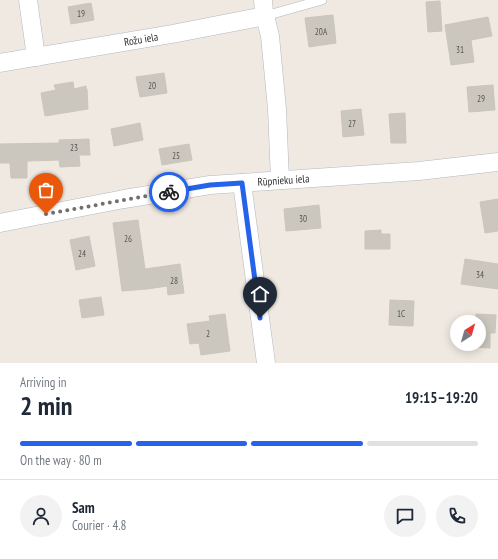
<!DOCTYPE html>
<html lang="en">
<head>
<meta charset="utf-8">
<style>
  :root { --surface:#fff; --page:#f2f2f3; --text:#1f2937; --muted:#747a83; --line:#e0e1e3; --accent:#2563eb }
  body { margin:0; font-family:"PT Sans Narrow",sans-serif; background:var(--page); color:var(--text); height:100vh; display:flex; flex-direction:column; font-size:15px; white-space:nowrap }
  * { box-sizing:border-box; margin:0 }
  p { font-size:13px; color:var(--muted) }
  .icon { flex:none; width:22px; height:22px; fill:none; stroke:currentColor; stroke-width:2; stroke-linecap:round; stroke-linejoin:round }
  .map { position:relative; height:363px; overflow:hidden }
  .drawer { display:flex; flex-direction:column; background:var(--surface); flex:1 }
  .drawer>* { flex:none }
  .needle { width:26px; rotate:37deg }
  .tools { position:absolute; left:450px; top:315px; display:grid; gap:8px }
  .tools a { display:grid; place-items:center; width:36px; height:36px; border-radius:50%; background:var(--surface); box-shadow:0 2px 10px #0003; font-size:20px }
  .pin { position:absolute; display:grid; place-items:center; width:34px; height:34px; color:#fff; margin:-41px -17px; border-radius:50% 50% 50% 0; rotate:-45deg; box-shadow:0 0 4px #0007 }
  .pin .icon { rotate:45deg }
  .courier { position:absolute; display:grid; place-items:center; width:40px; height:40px; margin:-20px; border:3px solid #2563eb; border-radius:50%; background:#fff; color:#222; box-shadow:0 1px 5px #0007 }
  .summary em { font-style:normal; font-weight:800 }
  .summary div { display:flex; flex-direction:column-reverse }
  .summary { display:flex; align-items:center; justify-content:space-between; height:68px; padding:0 20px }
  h1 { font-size:26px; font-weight:800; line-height:30px }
  .bar { display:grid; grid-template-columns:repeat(4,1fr); gap:6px 4px; align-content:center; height:48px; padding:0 20px }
  .bar i { height:5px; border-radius:3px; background:var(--line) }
  .bar .on { background:var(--accent) }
  .bar p { grid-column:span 4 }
  .line { display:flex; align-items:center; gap:10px; padding:0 20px; border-top:1px solid var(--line) }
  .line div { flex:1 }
  .round { display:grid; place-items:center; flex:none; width:42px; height:42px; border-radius:21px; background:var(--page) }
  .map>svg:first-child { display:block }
  .building { fill:#cbc7bf; stroke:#cbc5ba }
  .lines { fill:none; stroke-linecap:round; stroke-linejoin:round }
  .service-casing { stroke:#b4b7c1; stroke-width:10 }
  .minor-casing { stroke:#b4b7c1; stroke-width:19 }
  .service { stroke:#fff; stroke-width:9 }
  .minor { stroke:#fff; stroke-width:18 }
  .done { stroke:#726f6d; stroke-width:4; stroke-dasharray:0 7.2 }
  .route { stroke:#2563eb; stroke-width:5 }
  .labels { text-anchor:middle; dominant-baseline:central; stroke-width:4; stroke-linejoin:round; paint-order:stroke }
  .number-label { font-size:9px; fill:#555452 }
  .street-label { font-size:11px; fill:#2e2e2e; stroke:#fff }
</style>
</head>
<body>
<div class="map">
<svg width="498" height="363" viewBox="0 0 498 363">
  <rect width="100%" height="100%" fill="#efe9e1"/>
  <g class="building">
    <polygon points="440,1 442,31 428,32 426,2"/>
    <polygon points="91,3 94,20 71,24 68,7"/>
    <polygon points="333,15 336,43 309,47 305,18"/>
    <polygon points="488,17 492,36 471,40 474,62 451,65 445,25"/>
    <polygon points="164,73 167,93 140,97 136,77"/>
    <polygon points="73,82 74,89 86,86 86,89 87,89 88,109 45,116 41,93 56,90 54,85"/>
    <polygon points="493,85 495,110 469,112 467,87"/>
    <polygon points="361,109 364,135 343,137 341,111"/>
    <polygon points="405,113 406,143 391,143 389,114"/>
    <polygon points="140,123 143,140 114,146 111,129"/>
    <polygon points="89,139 90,155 79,155 80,166 60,167 59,160 27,161 27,178 11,178 10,163 0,163 0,144 59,143 59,140"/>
    <polygon points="189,144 192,160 162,165 159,149"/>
    <polygon points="498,199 498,231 485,233 480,202"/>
    <polygon points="319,205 321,228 286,231 284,209"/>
    <polygon points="138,220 145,269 180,264 184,293 168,295 167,286 147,289 122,291 113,223"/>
    <polygon points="381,230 381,234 390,234 390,249 365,249 365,231"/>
    <polygon points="89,236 95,266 76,270 70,240"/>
    <polygon points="465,259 498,264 498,289 461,284"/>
    <polygon points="101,297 104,315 82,318 79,300"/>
    <polygon points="390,300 414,301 413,326 389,325"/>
    <polygon points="225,314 230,351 201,355 199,343 190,344 187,324 210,321 209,316"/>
    <polygon points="476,314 496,315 495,333 490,333 490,348 475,347 475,344 479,344 479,322 476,322"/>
  </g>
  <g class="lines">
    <g class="service-casing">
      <polyline id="service" points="265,16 322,0"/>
    </g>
    <g class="minor-casing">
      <g id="minor">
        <polyline points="28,0 36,57"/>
        <polyline points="263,0 264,12 270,36 277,109 280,180"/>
        <path id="s1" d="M0 63 172 34 265 16"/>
        <polyline points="242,183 266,363"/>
        <path id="s2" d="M0 223 124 199 210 185 419 171 498 162"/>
      </g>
    </g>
    <use href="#service" class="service"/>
    <use href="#minor" class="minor"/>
  </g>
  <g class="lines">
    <polyline class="done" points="46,214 169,192"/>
    <polyline class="route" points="169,192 210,185 242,183 260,318"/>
  </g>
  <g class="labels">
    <g class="number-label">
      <text x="81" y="13">19</text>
      <text x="321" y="31">20A</text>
      <text x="460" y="49">31</text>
      <text x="152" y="85">20</text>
      <text x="481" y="98">29</text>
      <text x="352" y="123">27</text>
      <text x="74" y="147">23</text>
      <text x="176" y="155">25</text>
      <text x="303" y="218">30</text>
      <text x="128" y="238">26</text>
      <text x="82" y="253">24</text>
      <text x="480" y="274">34</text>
      <text x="174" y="280">28</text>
      <text x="401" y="313">1C</text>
      <text x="208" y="333">2</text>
    </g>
    <g class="street-label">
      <text stroke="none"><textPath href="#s1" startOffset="143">Rožu iela</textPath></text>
      <text stroke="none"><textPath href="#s2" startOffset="287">Rūpnieku iela</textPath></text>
    </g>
  </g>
</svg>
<div class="tools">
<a><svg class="needle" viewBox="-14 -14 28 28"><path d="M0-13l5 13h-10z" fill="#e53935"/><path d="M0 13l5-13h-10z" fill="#747a83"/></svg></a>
</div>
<div class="pin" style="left:46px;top:214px;background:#ea580c"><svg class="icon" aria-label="bag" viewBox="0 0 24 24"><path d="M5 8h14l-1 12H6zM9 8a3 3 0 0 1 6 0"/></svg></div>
<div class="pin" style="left:260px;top:318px;background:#1f2937"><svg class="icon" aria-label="home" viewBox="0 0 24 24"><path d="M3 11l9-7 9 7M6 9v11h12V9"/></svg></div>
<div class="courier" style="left:169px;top:192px"><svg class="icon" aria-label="bike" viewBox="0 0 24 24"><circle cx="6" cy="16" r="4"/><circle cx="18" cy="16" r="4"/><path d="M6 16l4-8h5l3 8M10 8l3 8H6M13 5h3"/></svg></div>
</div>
<section class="drawer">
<div class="summary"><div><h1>2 min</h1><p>Arriving in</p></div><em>19:15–19:20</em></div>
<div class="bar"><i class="on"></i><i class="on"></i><i class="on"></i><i></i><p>On the way · 80 m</p></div>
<div class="line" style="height:72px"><a class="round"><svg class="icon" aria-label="person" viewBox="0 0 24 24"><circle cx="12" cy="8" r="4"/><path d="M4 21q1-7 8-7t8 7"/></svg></a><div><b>Sam</b><p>Courier · 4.8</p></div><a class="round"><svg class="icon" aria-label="chat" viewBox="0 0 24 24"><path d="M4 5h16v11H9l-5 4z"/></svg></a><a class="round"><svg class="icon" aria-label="phone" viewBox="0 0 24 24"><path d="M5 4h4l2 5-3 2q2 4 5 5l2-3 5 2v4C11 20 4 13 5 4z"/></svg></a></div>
</section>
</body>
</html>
